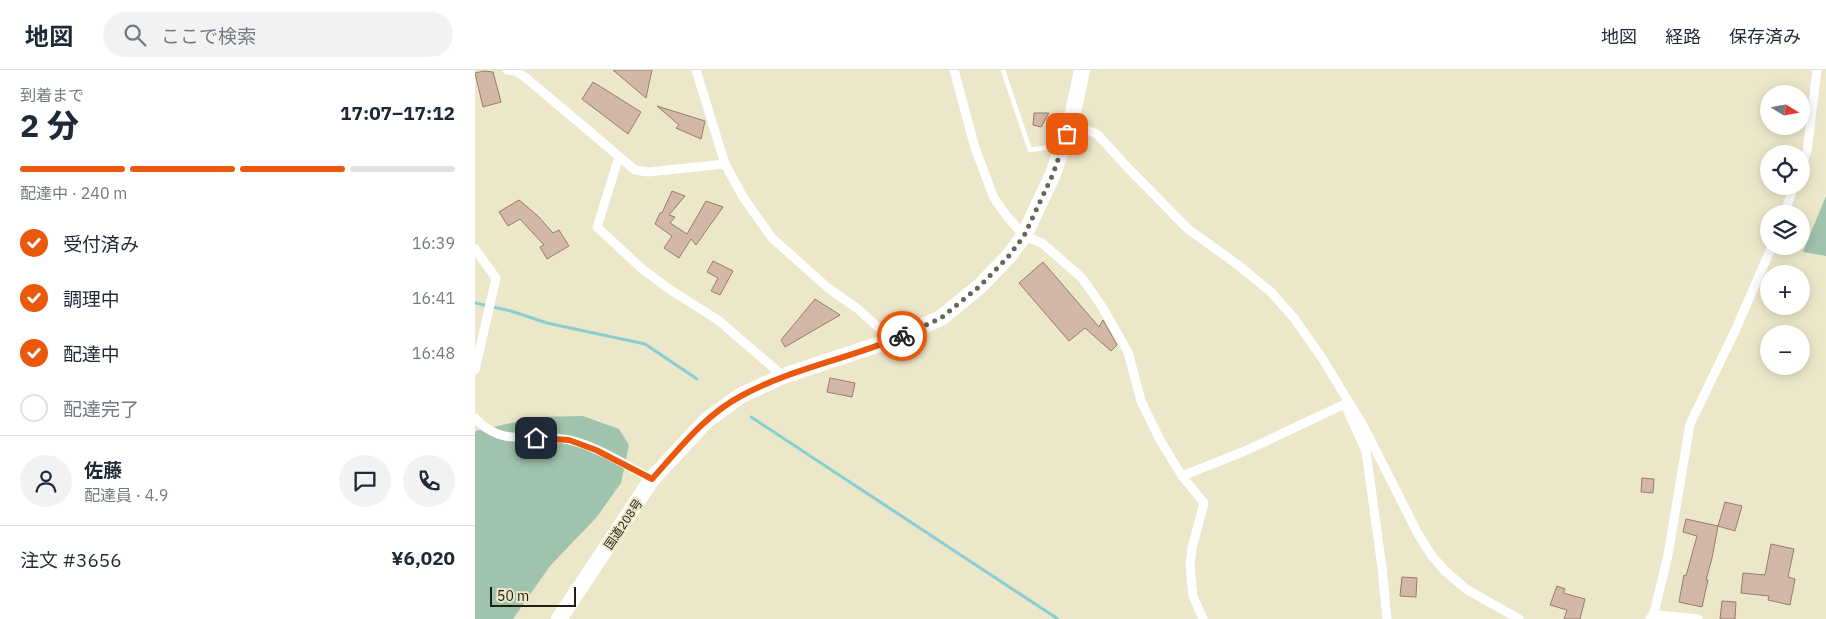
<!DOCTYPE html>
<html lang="ja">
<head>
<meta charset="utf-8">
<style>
  :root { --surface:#fff; --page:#f2f2f3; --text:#1f2937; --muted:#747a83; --line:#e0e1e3; --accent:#ea580c }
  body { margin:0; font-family:"IBM Plex Sans","Noto Sans JP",sans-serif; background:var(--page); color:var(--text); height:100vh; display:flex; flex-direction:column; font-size:19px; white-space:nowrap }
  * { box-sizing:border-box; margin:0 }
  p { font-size:16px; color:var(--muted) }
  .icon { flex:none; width:28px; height:28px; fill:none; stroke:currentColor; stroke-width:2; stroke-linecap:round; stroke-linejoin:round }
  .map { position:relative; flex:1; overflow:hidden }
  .details { display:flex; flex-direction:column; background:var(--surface); width:475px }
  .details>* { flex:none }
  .needle { width:32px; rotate:101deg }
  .tools { position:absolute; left:1285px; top:15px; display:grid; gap:10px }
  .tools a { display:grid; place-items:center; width:50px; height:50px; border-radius:50%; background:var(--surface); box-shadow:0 2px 12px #0003; font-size:25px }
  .scale { position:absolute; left:15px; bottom:12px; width:86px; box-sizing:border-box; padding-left:5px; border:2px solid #211f14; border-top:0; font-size:14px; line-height:18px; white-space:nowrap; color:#211f14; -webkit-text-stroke:4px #ede7ca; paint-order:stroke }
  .pin { position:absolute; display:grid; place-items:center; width:42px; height:42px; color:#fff; margin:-21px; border-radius:10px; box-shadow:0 2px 8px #0006 }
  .courier { position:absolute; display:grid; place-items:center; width:50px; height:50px; margin:-25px; border:4px solid #ea580c; border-radius:50%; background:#fff; color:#222; box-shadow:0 1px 6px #0007 }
  .summary em { font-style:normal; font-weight:800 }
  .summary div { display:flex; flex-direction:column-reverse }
  .summary { display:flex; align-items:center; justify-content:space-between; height:85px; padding:0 20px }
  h1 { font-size:32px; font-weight:800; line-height:38px }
  .bar { display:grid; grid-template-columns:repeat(4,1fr); gap:8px 5px; align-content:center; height:60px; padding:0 20px }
  .bar i { height:6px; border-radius:4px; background:var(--line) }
  .bar .on { background:var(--accent) }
  .bar p { grid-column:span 4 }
  .line { display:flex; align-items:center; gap:12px; padding:0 20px; border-top:1px solid var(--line) }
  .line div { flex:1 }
  .round { display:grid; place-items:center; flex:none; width:52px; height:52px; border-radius:26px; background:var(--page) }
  ol { padding:0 20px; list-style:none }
  li { display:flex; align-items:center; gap:15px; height:55px }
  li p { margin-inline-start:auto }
  li .icon { padding:5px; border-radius:50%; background:var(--accent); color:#fff; stroke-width:4 }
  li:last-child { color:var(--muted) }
  li i { width:28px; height:28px; border:2px solid var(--line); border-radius:50% }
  header { display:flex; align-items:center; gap:30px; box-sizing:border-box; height:70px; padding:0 25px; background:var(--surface); border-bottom:1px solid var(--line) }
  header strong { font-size:24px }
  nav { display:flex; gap:28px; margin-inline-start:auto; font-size:18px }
  .search { width:350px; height:45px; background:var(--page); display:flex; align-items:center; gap:12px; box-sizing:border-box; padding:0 18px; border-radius:28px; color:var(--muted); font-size:19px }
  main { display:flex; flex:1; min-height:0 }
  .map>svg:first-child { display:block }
  .green { fill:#a0c3ad }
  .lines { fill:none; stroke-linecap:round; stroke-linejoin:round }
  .stream { stroke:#89ced3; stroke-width:3 }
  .building { fill:#d3b8a7; stroke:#967d6e }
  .lane { stroke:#fff; stroke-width:4.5 }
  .street { stroke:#fff; stroke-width:9 }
  .highway { stroke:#fff; stroke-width:16 }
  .done { stroke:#686554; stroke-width:5; stroke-dasharray:0 9 }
  .route { stroke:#ea580c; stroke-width:6 }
  .labels { text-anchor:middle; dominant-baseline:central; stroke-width:4; stroke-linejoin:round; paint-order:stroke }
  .street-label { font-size:12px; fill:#211f14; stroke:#ede7ca }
</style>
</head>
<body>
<header>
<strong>地図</strong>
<div class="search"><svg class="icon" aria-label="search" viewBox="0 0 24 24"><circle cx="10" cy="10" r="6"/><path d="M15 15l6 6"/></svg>ここで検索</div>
<nav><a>地図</a><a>経路</a><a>保存済み</a></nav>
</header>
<main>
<section class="details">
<div class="summary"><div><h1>2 分</h1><p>到着まで</p></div><em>17:07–17:12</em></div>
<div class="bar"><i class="on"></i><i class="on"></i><i class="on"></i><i></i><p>配達中 · 240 m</p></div>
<ol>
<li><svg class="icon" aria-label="check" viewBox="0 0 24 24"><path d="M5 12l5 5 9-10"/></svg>受付済み<p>16:39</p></li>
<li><svg class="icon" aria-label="check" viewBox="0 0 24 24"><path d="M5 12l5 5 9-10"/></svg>調理中<p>16:41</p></li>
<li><svg class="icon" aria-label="check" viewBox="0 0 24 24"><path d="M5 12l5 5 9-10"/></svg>配達中<p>16:48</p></li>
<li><i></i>配達完了</li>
</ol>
<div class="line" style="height:90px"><a class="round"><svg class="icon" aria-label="person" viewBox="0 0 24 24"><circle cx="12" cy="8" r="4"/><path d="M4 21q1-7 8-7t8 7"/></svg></a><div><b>佐藤</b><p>配達員 · 4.9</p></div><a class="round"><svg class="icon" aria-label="chat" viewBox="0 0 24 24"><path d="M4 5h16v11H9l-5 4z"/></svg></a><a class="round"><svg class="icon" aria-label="phone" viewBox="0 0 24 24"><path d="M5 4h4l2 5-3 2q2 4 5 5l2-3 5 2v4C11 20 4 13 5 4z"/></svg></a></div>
<div class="line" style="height:65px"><div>注文 #3656</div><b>¥6,020</b></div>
</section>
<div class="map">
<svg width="1351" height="549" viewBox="0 0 1351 549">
  <rect width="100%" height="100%" fill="#ede7ca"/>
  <g class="green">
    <polygon points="1351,126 1351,186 1328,182"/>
    <polygon points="108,346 144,359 154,375 146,413 121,448 75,496 38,549 0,549 0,361 63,347"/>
  </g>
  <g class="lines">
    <g class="stream">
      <polyline points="0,233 36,241 72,253 170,274 222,309"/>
      <polyline points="276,347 583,549"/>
    </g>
  </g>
  <g class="building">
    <polygon points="138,0 177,0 171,28"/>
    <polygon points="9,1 18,2 26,32 8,37 0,3"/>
    <polygon points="118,12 166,42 153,64 107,29"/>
    <polygon points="182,36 230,51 226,69 201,58 204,55"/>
    <polygon points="559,43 574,43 566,57 558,55"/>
    <polygon points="197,121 210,126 194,145 200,147 195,153 212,164 231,131 248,137 221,175 216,169 204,188 189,178 197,166 180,154 185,143 187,143"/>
    <polygon points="44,130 63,146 78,163 84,160 94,176 72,189 65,177 69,175 45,149 33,156 24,142"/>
    <polygon points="238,191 258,201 245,225 236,221 243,208 232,202"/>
    <polygon points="568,192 624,257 628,250 642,275 636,281 610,258 594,271 544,213"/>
    <polygon points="340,229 365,245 310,277 306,270"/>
    <polygon points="355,308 380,313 377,327 352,322"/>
    <polygon points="1167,408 1179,409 1178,423 1166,422"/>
    <polygon points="1250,432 1267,436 1260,461 1243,456"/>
    <polygon points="1211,449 1243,456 1237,488 1231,510 1233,510 1227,537 1204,532 1209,505 1211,506 1222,466 1208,462"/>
    <polygon points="1296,474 1319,479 1313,507 1320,509 1315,535 1293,530 1294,526 1266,523 1268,503 1290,505"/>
    <polygon points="927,507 942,508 941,527 925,526"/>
    <polygon points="1082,516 1090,519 1088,523 1110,529 1105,549 1089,549 1092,540 1075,535"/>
    <polygon points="1247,531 1261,532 1260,549 1245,549"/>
  </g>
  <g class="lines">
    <polyline class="lane" points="528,0 555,80 584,76"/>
    <g class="street">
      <polyline points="32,0 40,1 50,7 160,100 173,102 250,94"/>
      <polyline points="221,0 250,94 268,127 297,168 353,218 383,239 417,270"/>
      <polyline points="479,0 500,78 519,128 531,145 549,166 567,173 607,208 626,235 653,282 666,331 685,370 707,406 729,433 717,478 715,496 718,526 728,549"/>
      <polyline points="596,52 623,65 654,99 713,159 763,195 796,222 819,248 847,288 889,357 943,464 957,486 970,501 991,519 1044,549"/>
      <polyline points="144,87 122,157 166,198 194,219 243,250 308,306"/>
      <polyline points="1326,98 1332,81 1342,0"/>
      <polyline points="1309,144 1319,116"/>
      <polyline points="0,179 21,208 0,300"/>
      <polyline points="870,335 891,381 907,498 912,549"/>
      <path d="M0 348C27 379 60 362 94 370 122 376 152 396 177 409"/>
      <polyline points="707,406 770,381 874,332"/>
      <polyline points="1179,543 1183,545 1223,549"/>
      <polyline points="1175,549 1179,543 1193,485 1215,354 1260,261 1297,176"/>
    </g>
    <polyline class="highway" points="84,549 177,409 232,350 265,326 308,306 417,270 466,248 505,216 533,187 549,166 578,104 596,52 607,0"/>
  </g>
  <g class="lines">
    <polyline class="done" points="427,266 466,248 505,216 533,187 549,166 578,104 592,64"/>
    <path class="route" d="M61 368 94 370 121 380 177 409C204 379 230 345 266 326 317 298 374 289 427 266"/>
  </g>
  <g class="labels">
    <g class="street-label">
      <text transform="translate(148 454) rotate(-56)">国道208号</text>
    </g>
  </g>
</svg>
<div class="tools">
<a><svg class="needle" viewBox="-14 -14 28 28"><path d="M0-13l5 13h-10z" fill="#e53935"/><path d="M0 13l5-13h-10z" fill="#747a83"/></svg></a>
<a><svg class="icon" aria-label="locate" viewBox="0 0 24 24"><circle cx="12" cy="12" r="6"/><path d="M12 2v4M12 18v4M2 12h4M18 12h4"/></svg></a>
<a><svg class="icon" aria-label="layers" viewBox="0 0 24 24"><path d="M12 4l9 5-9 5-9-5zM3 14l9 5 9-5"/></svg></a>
<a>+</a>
<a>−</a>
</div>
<div class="scale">50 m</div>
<div class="pin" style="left:592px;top:64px;background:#ea580c"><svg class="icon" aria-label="bag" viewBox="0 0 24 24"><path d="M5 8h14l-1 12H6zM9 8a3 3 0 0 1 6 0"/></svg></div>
<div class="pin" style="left:61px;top:368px;background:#1f2937"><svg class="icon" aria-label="home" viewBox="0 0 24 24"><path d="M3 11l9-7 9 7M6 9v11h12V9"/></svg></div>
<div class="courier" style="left:427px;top:266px"><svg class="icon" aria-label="bike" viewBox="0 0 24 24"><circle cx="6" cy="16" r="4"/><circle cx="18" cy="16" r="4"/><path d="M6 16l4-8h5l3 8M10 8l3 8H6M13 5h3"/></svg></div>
</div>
</main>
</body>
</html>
